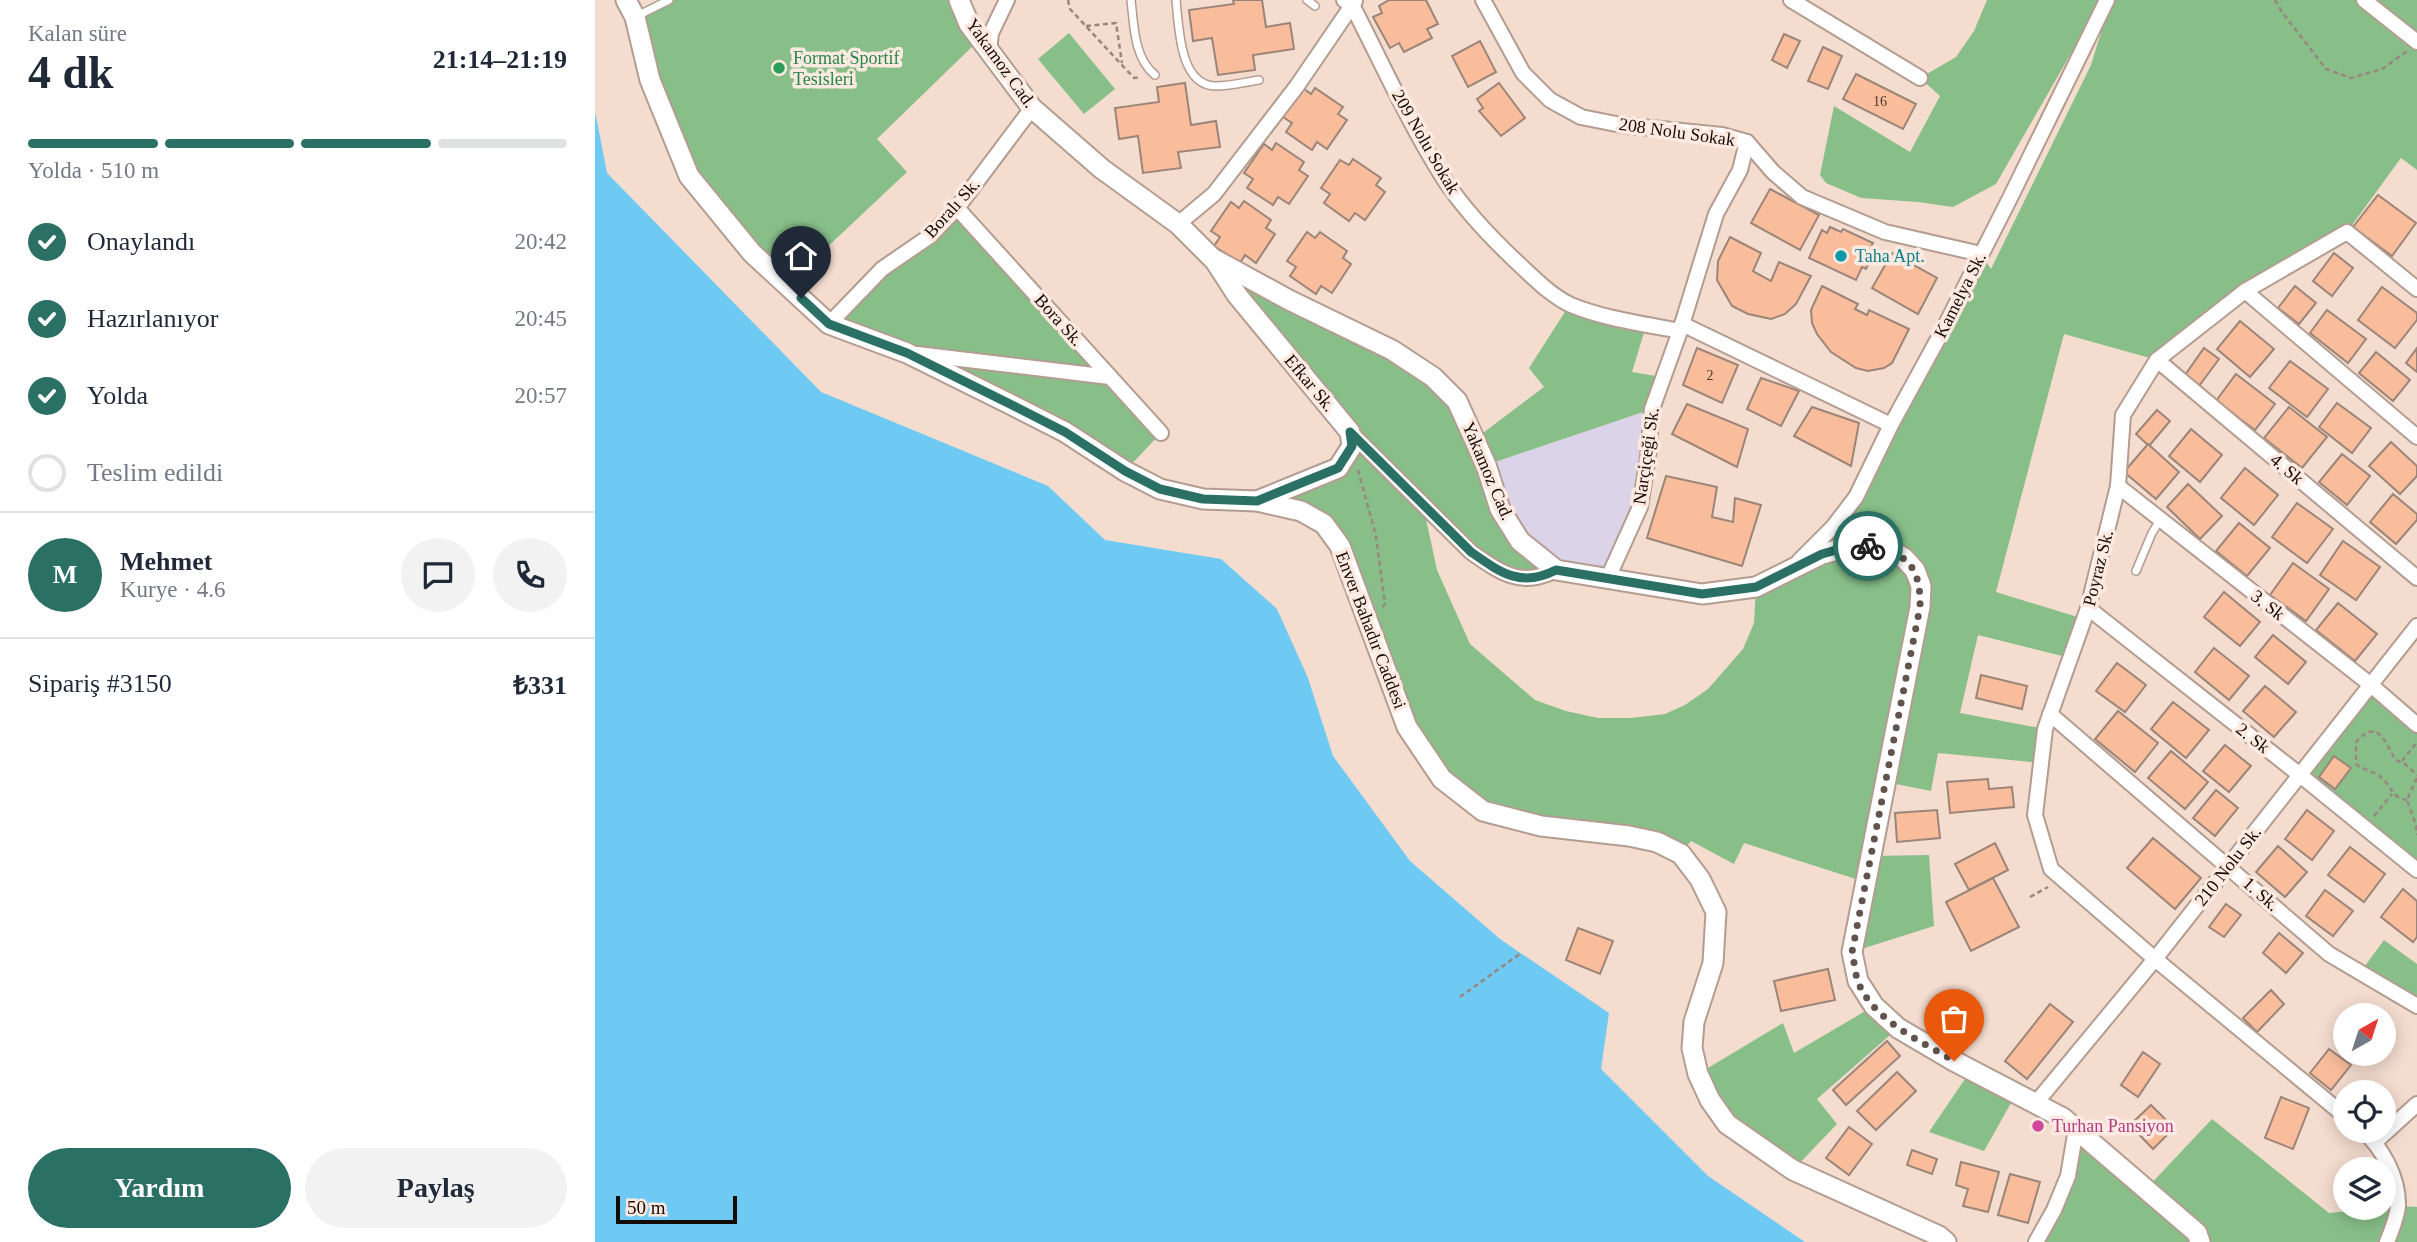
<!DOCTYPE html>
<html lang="tr">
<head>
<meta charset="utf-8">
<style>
  :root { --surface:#fff; --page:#f2f2f3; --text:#1f2937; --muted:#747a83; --line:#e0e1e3; --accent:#2a7064 }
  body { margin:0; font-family:Georgia,serif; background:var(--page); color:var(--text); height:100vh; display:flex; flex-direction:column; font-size:26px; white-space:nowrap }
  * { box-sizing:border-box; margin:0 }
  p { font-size:23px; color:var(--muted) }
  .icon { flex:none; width:38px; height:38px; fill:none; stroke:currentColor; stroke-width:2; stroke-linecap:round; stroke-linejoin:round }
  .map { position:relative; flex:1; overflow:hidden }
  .details { display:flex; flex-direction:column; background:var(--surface); width:595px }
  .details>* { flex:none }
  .needle { width:46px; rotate:39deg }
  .fabs { position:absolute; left:1738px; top:1003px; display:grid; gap:14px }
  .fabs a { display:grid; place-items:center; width:63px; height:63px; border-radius:50%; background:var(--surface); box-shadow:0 4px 18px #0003; font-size:35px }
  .scale { position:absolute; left:21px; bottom:18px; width:121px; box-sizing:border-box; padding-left:7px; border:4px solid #130b07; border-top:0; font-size:19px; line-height:24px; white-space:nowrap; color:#130b07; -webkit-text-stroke:5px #feeae0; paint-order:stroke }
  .pin { position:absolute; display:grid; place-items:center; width:60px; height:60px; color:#fff; margin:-72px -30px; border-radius:50% 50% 50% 0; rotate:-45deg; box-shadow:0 0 7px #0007 }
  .pin .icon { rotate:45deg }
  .courier { position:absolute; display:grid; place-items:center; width:70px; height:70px; margin:-35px; border:5px solid #2a7064; border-radius:50%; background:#fff; color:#222; box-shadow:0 2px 9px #0007 }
  .summary em { font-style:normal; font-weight:700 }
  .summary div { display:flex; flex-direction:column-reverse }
  .summary { display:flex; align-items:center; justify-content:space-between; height:119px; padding:0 28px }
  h1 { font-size:46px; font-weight:700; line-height:52px }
  .bar { display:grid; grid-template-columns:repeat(4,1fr); gap:10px 7px; align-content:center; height:84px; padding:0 28px }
  .bar i { height:9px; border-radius:5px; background:var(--line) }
  .bar .on { background:var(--accent) }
  .bar p { grid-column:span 4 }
  .line { display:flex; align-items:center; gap:18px; padding:0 28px; border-top:2px solid var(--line) }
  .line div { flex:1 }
  .round { display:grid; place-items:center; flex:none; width:74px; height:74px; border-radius:37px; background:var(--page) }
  ol { padding:0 28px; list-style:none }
  li { display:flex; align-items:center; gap:21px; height:77px }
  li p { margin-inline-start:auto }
  li .icon { padding:7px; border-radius:50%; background:var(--accent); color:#fff; stroke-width:4 }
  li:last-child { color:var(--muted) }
  li i { width:38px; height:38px; border:4px solid var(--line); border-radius:50% }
  .action { display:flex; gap:14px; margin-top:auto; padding:14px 28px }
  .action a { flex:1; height:80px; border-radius:42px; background:var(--accent); color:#fff; font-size:28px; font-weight:700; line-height:80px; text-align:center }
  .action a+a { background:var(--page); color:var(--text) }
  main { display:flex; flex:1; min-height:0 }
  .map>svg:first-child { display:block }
  .commercial { fill:#dbd3e8 }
  .green { fill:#88bf89 }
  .water { fill:#6ecaf3 }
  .building { fill:#fabd9b; stroke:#9b8579; stroke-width:2 }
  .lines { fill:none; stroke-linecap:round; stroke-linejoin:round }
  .lane-casing { stroke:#b39c90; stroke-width:10 }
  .street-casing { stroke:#b39c90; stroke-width:18 }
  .secondary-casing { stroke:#b39c90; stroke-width:23 }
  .path { stroke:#98877e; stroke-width:2.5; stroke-dasharray:5 3.5; stroke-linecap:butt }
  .lane { stroke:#fff; stroke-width:7 }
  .street { stroke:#fff; stroke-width:14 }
  .secondary { stroke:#fff; stroke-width:19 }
  .done { stroke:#62544d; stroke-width:7; stroke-dasharray:0 12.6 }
  .route { stroke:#2a7064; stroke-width:9 }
  .leisure-dot { fill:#2e9e5b; stroke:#feeae0; stroke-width:2.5 }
  .culture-dot { fill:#0f9aa8; stroke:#feeae0; stroke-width:2.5 }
  .hotel-dot { fill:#d1479c; stroke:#feeae0; stroke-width:2.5 }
  .labels { text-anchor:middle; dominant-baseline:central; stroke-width:7; stroke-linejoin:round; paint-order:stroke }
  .number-label { font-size:14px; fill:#4d382c }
  .leisure-label { font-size:18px; fill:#27864d; stroke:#feeae0; text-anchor:start }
  .street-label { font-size:18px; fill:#130b07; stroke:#feeae0 }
  .culture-label { font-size:18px; fill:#0d838f; stroke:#feeae0; text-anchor:start }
  .hotel-label { font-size:18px; fill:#b23c85; stroke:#feeae0; text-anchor:start }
</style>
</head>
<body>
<main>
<section class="details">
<div class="summary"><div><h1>4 dk</h1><p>Kalan süre</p></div><em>21:14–21:19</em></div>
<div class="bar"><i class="on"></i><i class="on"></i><i class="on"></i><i></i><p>Yolda · 510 m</p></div>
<ol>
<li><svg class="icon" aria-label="check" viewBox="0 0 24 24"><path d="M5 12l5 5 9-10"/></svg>Onaylandı<p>20:42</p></li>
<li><svg class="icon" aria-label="check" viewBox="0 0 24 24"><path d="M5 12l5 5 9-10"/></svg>Hazırlanıyor<p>20:45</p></li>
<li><svg class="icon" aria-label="check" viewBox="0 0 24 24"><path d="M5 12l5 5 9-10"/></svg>Yolda<p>20:57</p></li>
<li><i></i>Teslim edildi</li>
</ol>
<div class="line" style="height:126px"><b class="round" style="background:var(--accent);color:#fff">M</b><div><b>Mehmet</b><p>Kurye · 4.6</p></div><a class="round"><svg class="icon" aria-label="chat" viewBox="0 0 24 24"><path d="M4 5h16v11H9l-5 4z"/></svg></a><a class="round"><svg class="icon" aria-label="phone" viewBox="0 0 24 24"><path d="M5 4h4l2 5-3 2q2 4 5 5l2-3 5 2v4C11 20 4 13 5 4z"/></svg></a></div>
<div class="line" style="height:91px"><div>Sipariş #3150</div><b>₺331</b></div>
<div class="action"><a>Yardım</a><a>Paylaş</a></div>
</section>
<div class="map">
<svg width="1822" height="1242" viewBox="0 0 1822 1242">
  <rect width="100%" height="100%" fill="#f4dccf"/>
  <polygon class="commercial" points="1057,409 1049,486 1013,578 961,570 925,541 891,465"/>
  <g class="green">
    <polygon points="74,0 364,0 385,39 282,139 312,172 192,285 94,176 40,17"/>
    <polygon points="1392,0 1509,0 1479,48 1401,184 1358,207 1323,202 1266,198 1231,183 1225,175 1239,106 1315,152 1345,96 1325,78 1361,57 1379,31"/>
    <polygon points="1516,0 1822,0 1822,170 1806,158 1752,232 1651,291 1562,360 1469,334 1401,592 1489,619 1475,658 1383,635 1365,713 1450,729 1446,763 1343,753 1336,791 1291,782 1277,856 1334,855 1339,926 1257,952 1270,882 1149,843 1139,864 1096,841 1086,854 888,811 812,727 729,524 662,501 743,468 757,447 617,258 838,377 880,439 949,387 934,368 975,304 1051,326 1037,372 1067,377 1057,409 891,465 905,509 961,570 946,578 899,568 828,505 842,570 875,644 940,700 971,711 1003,718 1036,718 1070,714 1090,705 1113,689 1148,649 1159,623 1161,587 1238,527 1386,254 1396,269 1496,65"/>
    <polygon points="474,33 520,89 489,114 443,59"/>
    <polygon points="362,208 566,433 530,471 234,324"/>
    <polygon points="1776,685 1822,725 1822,870 1705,775"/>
    <polygon points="1789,940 1822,964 1822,1006 1764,974"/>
    <polygon points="1279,1006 1303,1028 1222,1099 1242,1124 1198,1170 1158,1143 1103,1074 1188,1023 1199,1053"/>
    <polygon points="1376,1070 1421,1094 1389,1151 1334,1132"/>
    <polygon points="1617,1119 1734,1213 1803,1206 1822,1207 1822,1242 1441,1242 1459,1210 1481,1129 1551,1189"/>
  </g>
  <polygon class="water" points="0,111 12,173 226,392 453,486 510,540 626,559 682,609 713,678 738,756 815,861 905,939 1014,1013 1006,1069 1113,1176 1210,1242 0,1242"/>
  <g class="building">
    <polygon points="638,0 667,0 671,27 695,23 699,49 658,55 660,70 623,75 617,38 598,41 594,10 639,4"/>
    <polygon points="794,0 831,0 843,24 832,29 837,38 809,52 804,43 795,48 778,17 787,13 784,6"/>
    <polygon points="1189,34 1205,41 1192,68 1177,60"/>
    <polygon points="885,41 901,72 873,87 857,56"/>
    <polygon points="1228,47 1247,56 1233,89 1213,81"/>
    <polygon points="1261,74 1321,104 1308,129 1248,99"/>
    <polygon points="590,83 596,125 621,121 625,147 583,152 586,168 548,173 543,136 524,139 520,108 564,102 562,87"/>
    <polygon points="904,83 930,118 906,136 884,111 888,108 882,99"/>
    <polygon points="708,88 716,94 720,88 748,107 743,114 752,120 732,149 722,142 717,150 691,132 697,123 688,117"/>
    <polygon points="681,143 709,162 704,170 713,176 694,204 683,197 678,205 652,188 658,179 649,173 669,144 677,150"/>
    <polygon points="758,159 786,178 781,185 790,192 770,220 760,213 754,221 729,203 735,194 726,188 745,160 754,165"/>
    <polygon points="1175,189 1224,215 1205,250 1156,223"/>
    <polygon points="1783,195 1821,223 1797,256 1758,227"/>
    <polygon points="649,201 676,220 671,228 680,234 661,263 650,255 645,263 619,246 625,237 616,231 636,202 644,208"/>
    <polygon points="1235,227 1246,232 1248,229 1278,243 1274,251 1278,253 1271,269 1267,267 1261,280 1214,258 1227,230 1232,233"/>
    <polygon points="712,232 720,238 725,232 752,251 748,258 756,264 737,293 726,286 721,294 695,276 701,267 692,261"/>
    <polygon points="1135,237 1166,253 1158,271 1176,281 1184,262 1216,276 1201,304 1190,314 1176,319 1153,314 1137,306 1122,280 1123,261"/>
    <polygon points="1297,253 1342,278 1323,314 1277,288"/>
    <polygon points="1739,253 1758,268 1737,296 1718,281"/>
    <polygon points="1227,286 1263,304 1260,309 1272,315 1274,310 1314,329 1297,363 1289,368 1273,371 1261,368 1236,352 1222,334 1217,323 1216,310"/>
    <polygon points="1700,286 1721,303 1704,324 1683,308"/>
    <polygon points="1787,287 1822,313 1822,320 1800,348 1763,320"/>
    <polygon points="1732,310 1771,339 1753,363 1715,333"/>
    <polygon points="1645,321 1679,349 1655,377 1622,349"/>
    <polygon points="1102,348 1143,365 1127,403 1088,385"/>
    <polygon points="1609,348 1624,359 1604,386 1590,375"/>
    <polygon points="1822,348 1822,372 1811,363"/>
    <polygon points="1781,352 1815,380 1798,401 1764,373"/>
    <polygon points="1695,361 1733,389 1712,417 1674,388"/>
    <polygon points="1641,374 1680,404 1660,430 1621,401"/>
    <polygon points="1166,378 1204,391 1186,426 1152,409"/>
    <polygon points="1742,403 1776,428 1757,453 1724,427"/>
    <polygon points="1092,404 1153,429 1142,467 1077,434"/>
    <polygon points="1217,407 1264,423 1256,466 1199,436"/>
    <polygon points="1694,407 1732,437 1707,468 1669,438"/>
    <polygon points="1562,410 1575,421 1554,446 1541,434"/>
    <polygon points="1596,429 1627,455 1605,482 1574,456"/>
    <polygon points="1796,442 1822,466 1822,476 1805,494 1774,466"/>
    <polygon points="1553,444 1584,472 1561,499 1529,472"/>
    <polygon points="1747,454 1775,476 1752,505 1724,482"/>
    <polygon points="1650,468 1683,495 1659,525 1626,498"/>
    <polygon points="1071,476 1122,487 1117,517 1138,522 1140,498 1166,505 1147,566 1052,538"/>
    <polygon points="1593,484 1627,516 1605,539 1572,507"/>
    <polygon points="1798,494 1822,514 1822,520 1801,544 1775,522"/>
    <polygon points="1702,503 1738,529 1712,563 1677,537"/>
    <polygon points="1644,523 1675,548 1652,576 1621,551"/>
    <polygon points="1748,541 1785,567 1761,600 1725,575"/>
    <polygon points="1698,563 1734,589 1711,621 1675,595"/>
    <polygon points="1629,592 1665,622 1645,646 1609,617"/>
    <polygon points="1743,603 1782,634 1760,661 1721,630"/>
    <polygon points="1678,635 1711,662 1693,684 1660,657"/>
    <polygon points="1619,648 1654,676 1634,700 1600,672"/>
    <polygon points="1522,663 1551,685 1530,712 1501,691"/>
    <polygon points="1386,675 1432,686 1427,709 1381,698"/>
    <polygon points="1670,686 1701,712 1679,737 1648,711"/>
    <polygon points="1578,702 1614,730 1591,758 1556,729"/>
    <polygon points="1523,711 1563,743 1540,772 1500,739"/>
    <polygon points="1630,745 1656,766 1634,792 1608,771"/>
    <polygon points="1576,751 1613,782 1590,809 1553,778"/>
    <polygon points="1739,756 1756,768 1740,789 1724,777"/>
    <polygon points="1393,779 1394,789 1417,787 1419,807 1355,813 1352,782"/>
    <polygon points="1621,790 1643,808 1620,836 1598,818"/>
    <polygon points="1342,810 1345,838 1302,842 1300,813"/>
    <polygon points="1712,810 1739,831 1717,860 1690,839"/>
    <polygon points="1558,838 1606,878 1580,909 1532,868"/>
    <polygon points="1400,843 1413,870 1374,890 1360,864"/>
    <polygon points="1683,846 1712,872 1690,897 1661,872"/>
    <polygon points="1755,847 1790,874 1769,902 1733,875"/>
    <polygon points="1398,878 1424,927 1376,951 1351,902"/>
    <polygon points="1808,889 1822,901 1822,937 1818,942 1786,917"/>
    <polygon points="1730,890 1758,911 1738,936 1711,916"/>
    <polygon points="1631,904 1646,915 1629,937 1614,927"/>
    <polygon points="983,928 1018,941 1005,974 971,960"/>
    <polygon points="1684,933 1708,953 1691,973 1668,953"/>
    <polygon points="1233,969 1240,1000 1186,1011 1179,981"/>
    <polygon points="1676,990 1689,1004 1662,1032 1648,1018"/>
    <polygon points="1455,1004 1478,1022 1432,1079 1410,1061"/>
    <polygon points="1292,1041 1305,1056 1251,1105 1238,1090"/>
    <polygon points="1734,1049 1756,1065 1736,1090 1715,1073"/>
    <polygon points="1548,1052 1565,1064 1543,1097 1526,1085"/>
    <polygon points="1302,1072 1321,1091 1281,1130 1262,1111"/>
    <polygon points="1686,1097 1714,1108 1698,1149 1670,1138"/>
    <polygon points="1556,1105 1579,1128 1558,1149 1535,1125"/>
    <polygon points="1254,1127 1277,1144 1254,1175 1231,1158"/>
    <polygon points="1317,1150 1342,1159 1337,1174 1312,1165"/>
    <polygon points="1366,1162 1404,1172 1393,1212 1368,1206 1373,1189 1361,1185"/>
    <polygon points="1415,1174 1445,1182 1433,1223 1403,1215"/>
  </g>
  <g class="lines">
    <g class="lane-casing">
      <g id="lane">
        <path d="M536 0C539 26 539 58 560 75"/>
        <path d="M581 0C584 26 584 86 621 86 635 86 651 82 664 80"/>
        <polyline points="712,0 720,6"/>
        <polyline points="40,17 74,0"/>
        <polyline points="1541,571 1557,533 1565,520"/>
      </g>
    </g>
    <g class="street-casing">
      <g id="street">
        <path d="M749 0 757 5C787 63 814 124 849 179 870 211 898 240 926 266 941 280 958 297 976 305 1010 319 1049 324 1085 331L1121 214 1145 170 1152 142"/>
        <polyline points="888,0 928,73 955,100 986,117 1026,125 1127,135 1152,142 1178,172 1207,197 1290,232 1386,254"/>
        <polyline points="1196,0 1325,78"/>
        <polyline points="1769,0 1822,42"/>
        <polyline points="394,51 396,33 412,0"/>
        <polyline points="362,208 566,433"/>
        <polyline points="583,224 619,194 702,86 760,1"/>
        <polyline points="1650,291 1822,437"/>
        <polyline points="234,324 287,269 335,236 362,208 437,108"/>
        <polyline points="1087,324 1296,425"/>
        <polyline points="322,354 515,377"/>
        <polyline points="1562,360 1822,578"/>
        <path d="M755 432 876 552C906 573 926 588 961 570"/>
        <polyline points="1523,486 1776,685 1822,725"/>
        <polyline points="1204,561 1238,527 1261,497 1296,425 1349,328 1414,200 1512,0"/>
        <polyline points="1013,578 1045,507 1053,457 1057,409 1085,331"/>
        <polyline points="1493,608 1705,775 1822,870"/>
        <polyline points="1455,714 1734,954 1822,1006"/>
        <polyline points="1440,1104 1560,959 1822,626"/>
        <polyline points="1750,1116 1560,959 1456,869 1440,815 1450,729 1493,608 1523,486 1528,415 1562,360 1650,291 1752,232 1822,289"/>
        <path d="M1767 1130C1787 1147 1803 1177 1803 1204 1803 1216 1796 1231 1792 1242"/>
        <polyline points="1780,1142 1822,1104"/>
        <polyline points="1441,1242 1459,1210 1473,1176 1481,1129"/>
      </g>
    </g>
    <g class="secondary-casing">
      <g id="secondary">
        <polyline points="31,0 40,17 55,80 94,176 157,253 234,324 312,353 417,405 470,432 530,471 565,489 608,499 662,501 706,511 729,524 745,546 812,727 847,779 888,811 946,826 1034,836 1062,842 1086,854 1105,879 1121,912 1118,963 1099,1022 1097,1048 1103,1074 1115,1100 1132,1124 1198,1170 1344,1236 1351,1242"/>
        <polyline points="364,0 374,24 437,108 507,169 583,224 617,258 694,300 797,350 838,377 862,401 891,465 905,509 925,541 961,570 1107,594 1161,587 1227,554 1253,547 1274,546 1295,550 1309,558 1320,570 1326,586 1325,607 1257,952 1263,981 1279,1006 1303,1028 1359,1061 1468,1118 1602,1233 1605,1242"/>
        <polyline points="620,261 642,295 755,432 757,446 743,468 662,501"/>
      </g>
    </g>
    <g class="path">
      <polyline points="473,0 475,9 539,78 545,77"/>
      <polyline points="1680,0 1687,12 1731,69 1756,78 1787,69 1812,51"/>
      <polyline points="491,26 521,23 527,63"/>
      <polyline points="763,470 781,536 790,604 786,609"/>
      <polyline points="1807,761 1822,742"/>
      <polyline points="1822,778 1812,800 1821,825 1822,835"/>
      <path d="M1812 800C1796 797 1797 787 1787 778 1779 771 1768 770 1761 764V742C1784 716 1790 744 1801 760L1810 764 1822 775"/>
      <polyline points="1779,816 1797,794"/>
      <polyline points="1435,897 1453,887"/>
      <polyline points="865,997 926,953"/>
    </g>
    <use href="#lane" class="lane"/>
    <use href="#street" class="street"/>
    <use href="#secondary" class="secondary"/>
  </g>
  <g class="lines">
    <path class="done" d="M1273 546C1312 552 1326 567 1325 607L1257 952C1259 961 1260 971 1262 979 1276 1020 1326 1041 1359 1061"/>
    <path class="route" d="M206 298 234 324 312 353 417 405 470 432 530 471 565 489 608 499 662 501 743 468 757 446 755 432 876 552C906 573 926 588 961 570L1107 594 1161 587 1227 554 1252 547 1273 546"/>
  </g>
  <circle class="leisure-dot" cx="184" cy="68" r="7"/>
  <circle class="culture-dot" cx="1246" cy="256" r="7"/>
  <circle class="hotel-dot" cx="1443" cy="1126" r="7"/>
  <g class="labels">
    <g class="number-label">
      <text x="1285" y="101">16</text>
      <text x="1115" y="375">2</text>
    </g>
    <g class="leisure-label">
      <text x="198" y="58">Format Sportif<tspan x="198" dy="21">Tesisleri</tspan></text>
    </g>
    <g class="street-label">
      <text transform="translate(406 63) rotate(54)">Yakamoz Cad.</text>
      <text transform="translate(1082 132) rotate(8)">208 Nolu Sokak</text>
      <text transform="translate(831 142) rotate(60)">209 Nolu Sokak</text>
      <text transform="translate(357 208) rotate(-48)">Boralı Sk.</text>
      <text transform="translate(1365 295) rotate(-63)">Kamelya Sk.</text>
      <text transform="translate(464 320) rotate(48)">Bora Sk.</text>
      <text transform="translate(715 383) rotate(50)">Efkar Sk.</text>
      <text transform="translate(1051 456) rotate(-82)">Narçiçeği Sk.</text>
      <text transform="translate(1692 469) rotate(40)">4. Sk</text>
      <text transform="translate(893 471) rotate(67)">Yakamoz Cad.</text>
      <text transform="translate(1503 568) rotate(-76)">Poyraz Sk.</text>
      <text transform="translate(1673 605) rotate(38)">3. Sk</text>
      <text transform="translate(776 630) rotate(69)">Enver Bahadır Caddesi</text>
      <text transform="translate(1658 738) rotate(38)">2. Sk</text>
      <text transform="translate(1633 866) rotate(-52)">210 Nolu Sk.</text>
      <text transform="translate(1666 894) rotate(41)">1. Sk.</text>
    </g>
    <g class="culture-label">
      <text x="1260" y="256">Taha Apt.</text>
    </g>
    <g class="hotel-label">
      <text x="1457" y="1126">Turhan Pansiyon</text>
    </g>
  </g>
</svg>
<div class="fabs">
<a><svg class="needle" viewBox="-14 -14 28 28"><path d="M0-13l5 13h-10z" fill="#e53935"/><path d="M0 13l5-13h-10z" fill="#747a83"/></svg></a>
<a><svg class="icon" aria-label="locate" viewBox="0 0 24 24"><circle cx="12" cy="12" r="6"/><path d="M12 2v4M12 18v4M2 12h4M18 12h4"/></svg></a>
<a><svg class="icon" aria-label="layers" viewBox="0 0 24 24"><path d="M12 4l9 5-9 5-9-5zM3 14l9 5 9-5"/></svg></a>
</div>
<div class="scale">50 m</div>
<div class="pin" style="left:1359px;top:1061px;background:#ea580c"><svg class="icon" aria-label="bag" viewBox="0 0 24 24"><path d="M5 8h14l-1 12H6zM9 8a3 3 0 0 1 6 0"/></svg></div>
<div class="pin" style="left:206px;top:298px;background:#1f2937"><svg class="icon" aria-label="home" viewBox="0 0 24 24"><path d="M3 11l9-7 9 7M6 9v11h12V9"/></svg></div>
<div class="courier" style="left:1273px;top:546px"><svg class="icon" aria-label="bike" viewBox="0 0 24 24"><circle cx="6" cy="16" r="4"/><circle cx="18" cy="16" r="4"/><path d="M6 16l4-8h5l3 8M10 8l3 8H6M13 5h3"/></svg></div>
</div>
</main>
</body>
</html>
